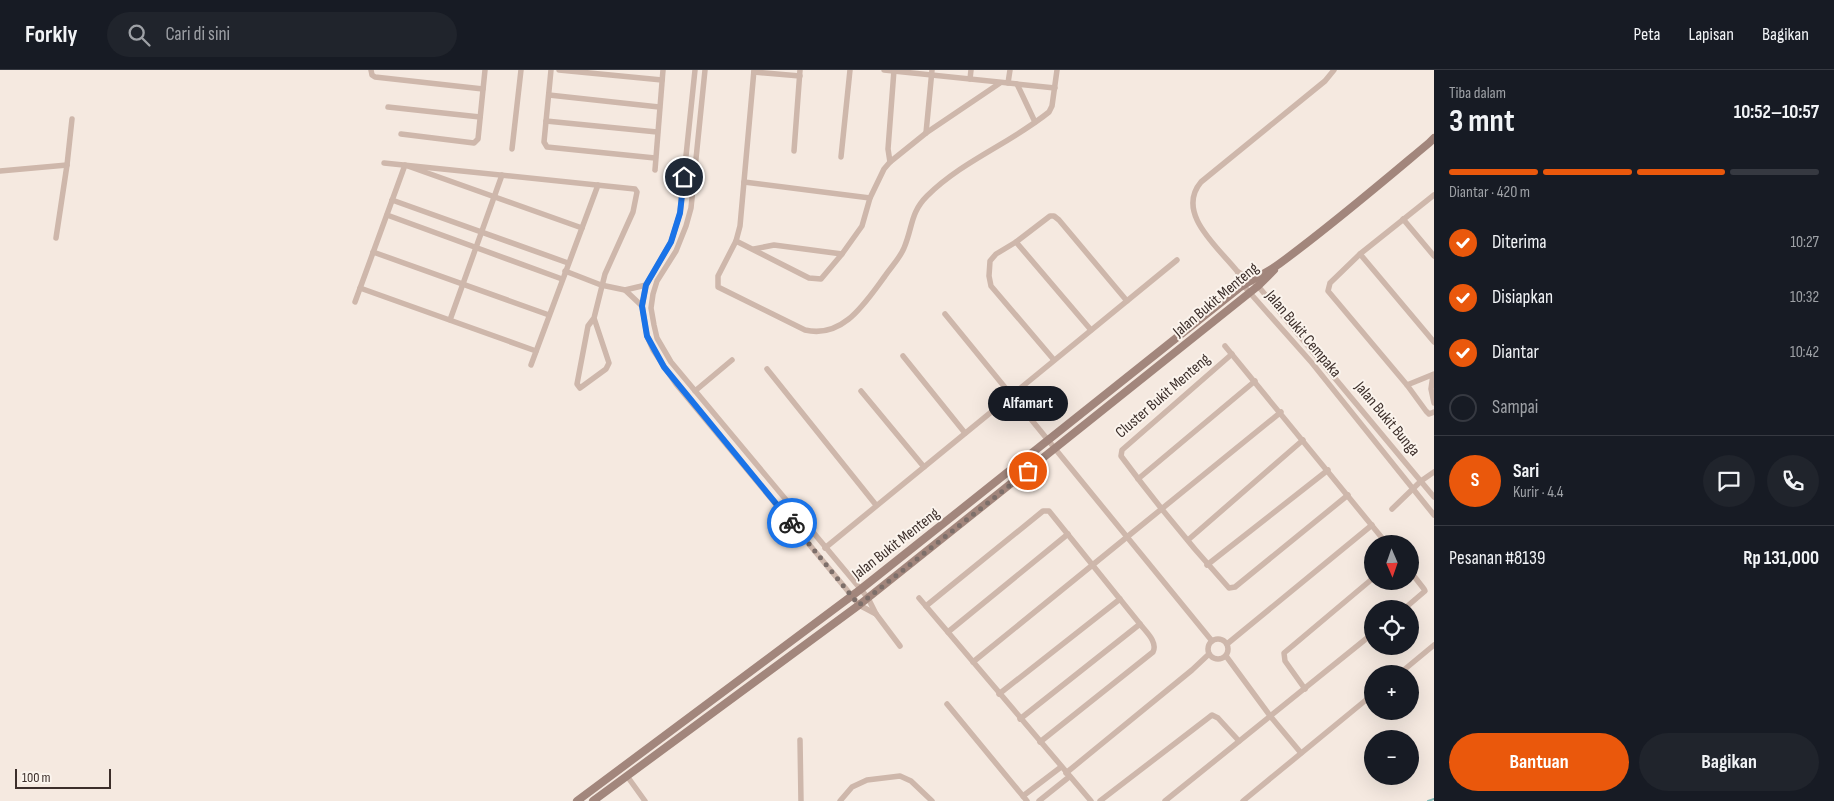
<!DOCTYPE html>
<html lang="id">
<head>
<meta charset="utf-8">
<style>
  :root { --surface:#171b24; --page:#20242c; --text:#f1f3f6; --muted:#9ea1a6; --line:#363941; --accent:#ea580c }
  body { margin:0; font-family:"Sofia Sans Condensed",sans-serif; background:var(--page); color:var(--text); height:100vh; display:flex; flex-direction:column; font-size:19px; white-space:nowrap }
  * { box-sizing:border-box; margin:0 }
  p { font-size:16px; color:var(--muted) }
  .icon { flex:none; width:28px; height:28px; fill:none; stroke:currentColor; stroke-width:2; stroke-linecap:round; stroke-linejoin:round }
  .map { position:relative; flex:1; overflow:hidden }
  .side { display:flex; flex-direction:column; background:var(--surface); width:400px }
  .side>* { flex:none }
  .needle { width:32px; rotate:178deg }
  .fabs { position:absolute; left:1364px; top:465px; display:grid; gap:10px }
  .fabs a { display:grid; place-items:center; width:55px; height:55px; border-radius:50%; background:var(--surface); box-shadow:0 5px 20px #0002; font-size:25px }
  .scale { position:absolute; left:15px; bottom:12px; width:96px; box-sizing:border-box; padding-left:5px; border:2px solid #3c2e2a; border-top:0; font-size:14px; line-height:18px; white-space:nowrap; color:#3c2e2a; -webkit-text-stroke:4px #fbf4ed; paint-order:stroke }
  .pin { position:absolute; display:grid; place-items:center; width:42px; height:42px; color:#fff; margin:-21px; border:2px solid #fff; border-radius:50%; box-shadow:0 1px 5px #0007 }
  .courier { position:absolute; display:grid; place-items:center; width:50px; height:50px; margin:-25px; border:4px solid #1a73e8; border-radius:50%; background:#fff; color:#222; box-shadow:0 1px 6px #0007 }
  .bubble { position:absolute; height:35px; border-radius:18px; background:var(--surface); box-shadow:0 5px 20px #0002; font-size:16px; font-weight:700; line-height:35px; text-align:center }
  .head em { font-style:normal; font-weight:700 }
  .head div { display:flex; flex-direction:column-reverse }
  .head { display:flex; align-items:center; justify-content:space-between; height:85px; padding:0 15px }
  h1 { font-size:32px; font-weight:700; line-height:38px }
  .bar { display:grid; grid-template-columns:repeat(4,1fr); gap:8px 5px; align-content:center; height:60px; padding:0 15px }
  .bar i { height:6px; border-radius:4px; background:var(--line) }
  .bar .selected { background:var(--accent) }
  .bar p { grid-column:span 4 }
  .line { display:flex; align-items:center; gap:12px; padding:0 15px; border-top:1px solid var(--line) }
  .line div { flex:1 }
  .round { display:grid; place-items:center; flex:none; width:52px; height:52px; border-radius:26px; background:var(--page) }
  ol { padding:0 15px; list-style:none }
  li { display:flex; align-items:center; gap:15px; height:55px }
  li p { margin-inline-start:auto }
  li .icon { padding:5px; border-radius:50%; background:var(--accent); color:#fff; stroke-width:4 }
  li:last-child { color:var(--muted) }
  li i { width:28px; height:28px; border:2px solid var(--line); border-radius:50% }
  .cta { display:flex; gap:10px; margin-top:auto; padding:10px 15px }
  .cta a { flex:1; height:58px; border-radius:30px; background:var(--accent); color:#fff; font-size:20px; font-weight:700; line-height:58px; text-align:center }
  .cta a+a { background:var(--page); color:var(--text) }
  header { display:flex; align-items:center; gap:30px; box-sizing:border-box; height:70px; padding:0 25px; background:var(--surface); border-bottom:1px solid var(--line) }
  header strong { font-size:24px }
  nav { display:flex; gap:28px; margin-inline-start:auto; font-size:18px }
  .search { width:350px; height:45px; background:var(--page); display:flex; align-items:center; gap:12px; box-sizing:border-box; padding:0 18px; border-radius:28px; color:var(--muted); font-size:19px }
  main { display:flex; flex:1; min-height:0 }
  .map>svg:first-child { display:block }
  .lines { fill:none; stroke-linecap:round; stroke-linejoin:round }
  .stream { stroke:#7db4b1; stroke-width:2 }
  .street { stroke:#ceb7ab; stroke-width:5.5 }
  .secondary { stroke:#a2867c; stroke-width:8 }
  .done { stroke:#7d6f6a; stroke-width:5; stroke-dasharray:0 9 }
  .route { stroke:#1a73e8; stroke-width:6 }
  .labels { text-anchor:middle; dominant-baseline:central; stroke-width:4; stroke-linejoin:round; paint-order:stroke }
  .street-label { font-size:16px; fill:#3c2e2a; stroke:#fbf4ed }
</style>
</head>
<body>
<header>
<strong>Forkly</strong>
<div class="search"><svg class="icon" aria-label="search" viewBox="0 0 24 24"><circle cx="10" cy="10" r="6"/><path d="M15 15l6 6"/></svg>Cari di sini</div>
<nav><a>Peta</a><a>Lapisan</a><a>Bagikan</a></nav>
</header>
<main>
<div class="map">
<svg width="1434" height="731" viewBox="0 0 1434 731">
  <rect width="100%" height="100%" fill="#f5e9e0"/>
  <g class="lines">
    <polyline class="stream" points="1428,731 1434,729"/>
    <g class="street">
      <polyline points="371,0 372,5 375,7 483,19"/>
      <polyline points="551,0 544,72 547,77 655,88"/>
      <polyline points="559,0 662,10"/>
      <polyline points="695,0 680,143 671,172 646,215 642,236 647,266 653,280 676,314 852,526 859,535 876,544"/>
      <polyline points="705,0 691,138 686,156 676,181 657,211 653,224 651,238 654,255 657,268 671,292 868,528 876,544 900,576"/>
      <path d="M754 0 740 156 736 171 718 206V217L805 260C843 269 865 233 885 206 891 197 900 188 904 178 913 157 910 143 927 126 962 91 1011 73 1049 42L1052 36 1057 0"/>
      <polyline points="884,0 1055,18"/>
      <path d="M1334 0 1325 11 1201 112C1175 143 1218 177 1237 201 1240 205 1242 211 1243 215L1312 293 1434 445"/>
      <polyline points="754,2 800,6"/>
      <polyline points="970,9 971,0"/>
      <polyline points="1008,13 1010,0"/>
      <polyline points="1017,14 1035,52"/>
      <polyline points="549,25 659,37"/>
      <polyline points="388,37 480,47"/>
      <polyline points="546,51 657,62"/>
      <polyline points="926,63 932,0"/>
      <polyline points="401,64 474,73 478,69 485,0"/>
      <polyline points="512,79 521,0"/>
      <polyline points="794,81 800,0"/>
      <polyline points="841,87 850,0"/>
      <polyline points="890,92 888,79 894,0"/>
      <polyline points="384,93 635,119 637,122 633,142 605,204 594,248 588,256 577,314 580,318 606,299 609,293 594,248"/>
      <polyline points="655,100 663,0"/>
      <polyline points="0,101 67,95"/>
      <polyline points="744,112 870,128"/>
      <polyline points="1434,125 1360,184 1330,213 1328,221 1407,315 1434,304"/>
      <polyline points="392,130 568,193"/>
      <polyline points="387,145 562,209"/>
      <polyline points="1403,149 1434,186"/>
      <polyline points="56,168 67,95 72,49"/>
      <polyline points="736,171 809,208 821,209 842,184 862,156 870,128 884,99 890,92 926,63 1000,13"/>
      <polyline points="1016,172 1091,260"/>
      <polyline points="754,179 774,175 842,184"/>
      <polyline points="373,182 549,245"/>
      <polyline points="1360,184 1434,272"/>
      <polyline points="565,201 601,215 625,220 646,215"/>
      <polyline points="1238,202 1251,209 1258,216 1434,427"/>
      <polyline points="360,218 536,281"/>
      <polyline points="625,220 642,236"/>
      <polyline points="355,232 405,95 582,158"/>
      <polyline points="945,244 1212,571"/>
      <polyline points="450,250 502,105"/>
      <polyline points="1225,276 1387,474"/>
      <path d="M1232 284 1122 380 1121 386C1155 432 1191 476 1229 518L1235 517 1348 425"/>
      <polyline points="903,286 965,363"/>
      <polyline points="1054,290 991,216 989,206 990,191 996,184 1016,172 1050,146 1054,146 1059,150 1127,231"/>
      <polyline points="531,295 598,115"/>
      <polyline points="767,299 876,435"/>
      <polyline points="1433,305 1431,319 1434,333"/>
      <polyline points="1407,315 1426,341 1429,344 1434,342"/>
      <polyline points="695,321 732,290"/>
      <polyline points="861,321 924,397"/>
      <polyline points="1138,409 1255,311"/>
      <polyline points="1392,439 1421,411 1434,402"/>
      <polyline points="1188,470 1303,370"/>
      <polyline points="825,478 1177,190"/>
      <polyline points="1207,495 1328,400"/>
      <polyline points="919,528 1091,731"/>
      <path d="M926 536 1043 441H1049L1140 554C1146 562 1158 572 1153 582L1040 672"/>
      <polyline points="1404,539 1425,521 1424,519 1410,501"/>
      <polyline points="948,562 1068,464"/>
      <circle cx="1218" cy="579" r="10"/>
      <polyline points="1227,574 1372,455"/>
      <polyline points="1226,586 1271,647 1301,683"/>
      <path d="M973 592C1075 508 1179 426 1281 342"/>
      <polyline points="1399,604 1434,575"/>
      <polyline points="1305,619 1285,591 1284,583 1372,509"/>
      <polyline points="999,624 1120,529"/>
      <polyline points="947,634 1027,731"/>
      <polyline points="1020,649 1140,554"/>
      <polyline points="800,670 801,731"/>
      <polyline points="1066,703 1192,600 1209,584"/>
      <polyline points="627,706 645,731"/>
      <polyline points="1023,726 1061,697"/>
      <polyline points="840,731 852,717 867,710 900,706 911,711 932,731"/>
      <polyline points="1039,731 1069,707"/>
      <polyline points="1100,731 1212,645 1218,648 1239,671"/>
      <polyline points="1165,731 1372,564"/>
      <polyline points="1243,731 1372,625"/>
    </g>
    <g class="secondary">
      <path d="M577 731 861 519 1239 218C1252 209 1267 203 1279 194 1331 156 1380 114 1429 73L1434 68"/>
      <polyline points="593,731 859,535 1258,216 1274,200"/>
    </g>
  </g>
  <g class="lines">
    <polyline class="done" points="792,453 859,535 1028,401"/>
    <polyline class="route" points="684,107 680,143 671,172 646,215 642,236 647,266 664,297 792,453"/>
  </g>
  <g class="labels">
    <g class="street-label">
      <text transform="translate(1216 230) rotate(-40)">Jalan Bukit Menteng</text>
      <text transform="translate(1303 264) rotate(50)">Jalan Bukit Cempaka</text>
      <text transform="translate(1163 326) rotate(-41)">Cluster Bukit Menteng</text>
      <text transform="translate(1387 349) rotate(50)">Jalan Bukit Bunga</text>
      <text transform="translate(896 474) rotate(-38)">Jalan Bukit Menteng</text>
    </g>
  </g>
</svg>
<div class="fabs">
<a><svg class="needle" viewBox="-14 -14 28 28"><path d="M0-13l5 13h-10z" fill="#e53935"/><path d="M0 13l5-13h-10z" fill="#9ea1a6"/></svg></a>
<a><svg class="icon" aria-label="locate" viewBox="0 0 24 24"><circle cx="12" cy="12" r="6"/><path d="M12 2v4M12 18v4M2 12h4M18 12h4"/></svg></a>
<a>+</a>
<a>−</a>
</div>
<div class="scale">100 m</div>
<div class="pin" style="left:1028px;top:401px;background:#ea580c"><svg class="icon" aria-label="bag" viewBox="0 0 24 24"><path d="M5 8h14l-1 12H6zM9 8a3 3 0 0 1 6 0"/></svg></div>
<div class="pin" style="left:684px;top:107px;background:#1f2937"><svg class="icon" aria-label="home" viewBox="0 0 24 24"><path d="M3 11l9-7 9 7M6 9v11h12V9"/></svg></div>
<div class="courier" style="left:792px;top:453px"><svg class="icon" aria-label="bike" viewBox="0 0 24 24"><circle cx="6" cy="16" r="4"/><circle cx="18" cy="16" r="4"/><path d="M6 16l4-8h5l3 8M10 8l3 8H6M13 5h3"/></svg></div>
<div class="bubble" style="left:988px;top:316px;width:80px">Alfamart</div>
</div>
<section class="side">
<div class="head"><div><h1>3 mnt</h1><p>Tiba dalam</p></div><em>10:52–10:57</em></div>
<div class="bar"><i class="selected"></i><i class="selected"></i><i class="selected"></i><i></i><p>Diantar · 420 m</p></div>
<ol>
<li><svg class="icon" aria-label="check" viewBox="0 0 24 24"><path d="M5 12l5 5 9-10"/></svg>Diterima<p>10:27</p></li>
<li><svg class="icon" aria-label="check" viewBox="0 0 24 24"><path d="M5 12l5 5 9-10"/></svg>Disiapkan<p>10:32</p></li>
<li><svg class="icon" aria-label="check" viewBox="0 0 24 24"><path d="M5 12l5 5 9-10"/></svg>Diantar<p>10:42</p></li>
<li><i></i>Sampai</li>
</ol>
<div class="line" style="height:90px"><b class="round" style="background:var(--accent);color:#fff">S</b><div><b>Sari</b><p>Kurir · 4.4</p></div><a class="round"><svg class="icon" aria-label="chat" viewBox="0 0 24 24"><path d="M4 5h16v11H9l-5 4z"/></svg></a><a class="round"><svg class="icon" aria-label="phone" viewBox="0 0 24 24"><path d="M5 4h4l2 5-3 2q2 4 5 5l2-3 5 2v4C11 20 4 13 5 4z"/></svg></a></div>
<div class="line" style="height:65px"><div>Pesanan #8139</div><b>Rp 131,000</b></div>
<div class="cta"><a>Bantuan</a><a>Bagikan</a></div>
</section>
</main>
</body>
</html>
